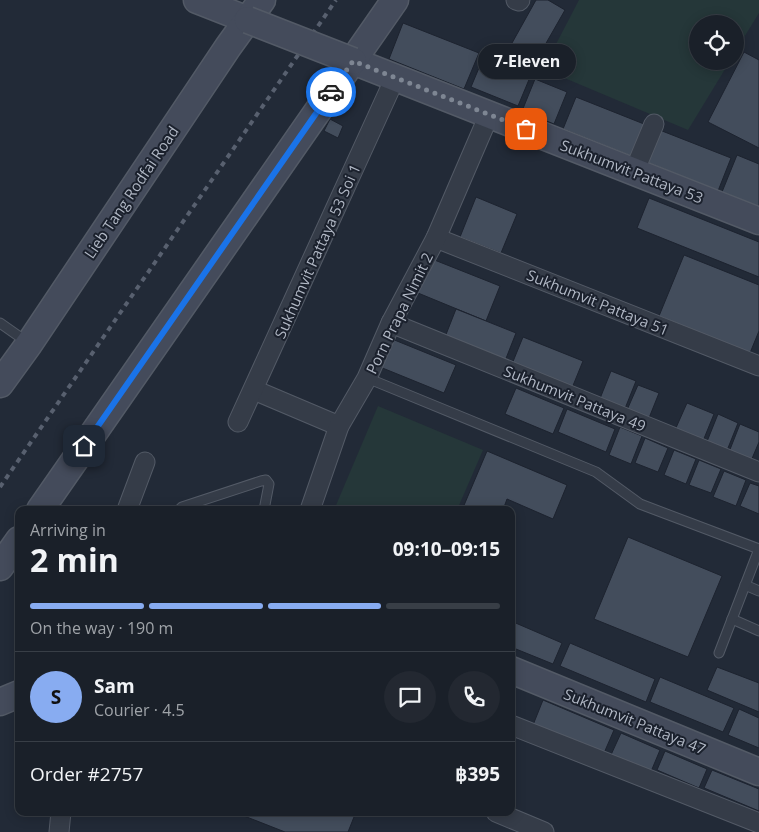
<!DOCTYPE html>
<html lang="en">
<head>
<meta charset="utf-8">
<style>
  :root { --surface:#1a2029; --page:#232831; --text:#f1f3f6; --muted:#9fa3a8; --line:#383e46; --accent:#88acf1 }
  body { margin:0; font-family:"Open Sans",sans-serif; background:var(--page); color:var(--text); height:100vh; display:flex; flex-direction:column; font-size:19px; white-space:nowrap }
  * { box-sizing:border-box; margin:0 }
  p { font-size:16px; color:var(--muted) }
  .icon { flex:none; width:28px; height:28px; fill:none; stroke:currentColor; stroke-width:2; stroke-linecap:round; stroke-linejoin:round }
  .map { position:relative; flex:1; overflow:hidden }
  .details { position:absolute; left:15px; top:506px; width:500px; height:310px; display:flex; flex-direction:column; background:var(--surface); border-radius:10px; box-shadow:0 2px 12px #0003,0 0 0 1px var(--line) }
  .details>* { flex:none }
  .tools { position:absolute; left:689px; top:15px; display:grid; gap:10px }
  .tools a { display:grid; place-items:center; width:55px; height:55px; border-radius:50%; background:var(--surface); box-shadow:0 2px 12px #0003,0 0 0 1px var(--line); font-size:25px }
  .pin { position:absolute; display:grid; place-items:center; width:42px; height:42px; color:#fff; margin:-21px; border-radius:10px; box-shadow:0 2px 8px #0006 }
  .courier { position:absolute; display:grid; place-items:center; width:50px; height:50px; margin:-25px; border:4px solid #1a73e8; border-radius:50%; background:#fff; color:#222; box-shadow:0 1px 6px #0007 }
  .bubble { position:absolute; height:35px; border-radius:18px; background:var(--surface); box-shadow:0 2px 12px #0003,0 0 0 1px var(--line); font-size:16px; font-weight:700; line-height:35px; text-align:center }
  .headline em { font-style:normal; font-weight:700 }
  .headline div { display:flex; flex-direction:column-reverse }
  .headline { display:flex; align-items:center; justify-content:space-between; height:85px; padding:0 15px }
  h1 { font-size:32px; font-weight:700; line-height:38px }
  .bar { display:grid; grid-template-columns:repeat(4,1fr); gap:8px 5px; align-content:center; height:60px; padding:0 15px }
  .bar i { height:6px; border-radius:4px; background:var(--line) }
  .bar .current { background:var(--accent) }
  .bar p { grid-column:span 4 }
  .line { display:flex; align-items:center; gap:12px; padding:0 15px; border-top:1px solid var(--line) }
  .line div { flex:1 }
  .round { display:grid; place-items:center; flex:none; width:52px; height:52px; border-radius:26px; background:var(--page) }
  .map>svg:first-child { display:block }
  .green { fill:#253739 }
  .building { fill:#434d5c; stroke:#1d232f }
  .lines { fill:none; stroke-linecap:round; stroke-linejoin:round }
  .lane-casing { stroke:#535a66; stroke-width:11 }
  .street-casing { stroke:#535a66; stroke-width:21 }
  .secondary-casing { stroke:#535a66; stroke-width:29 }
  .lane { stroke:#353c48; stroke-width:9 }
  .street { stroke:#353c48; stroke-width:19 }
  .secondary { stroke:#444b5b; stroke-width:26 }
  .rail { stroke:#58606f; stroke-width:4; stroke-dasharray:5 5; stroke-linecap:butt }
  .secondary-bridge-casing { stroke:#535a66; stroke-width:29; stroke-linecap:butt }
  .secondary-bridge { stroke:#444b5b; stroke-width:26 }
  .done { stroke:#7e8693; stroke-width:5; stroke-dasharray:0 9 }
  .route { stroke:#1a73e8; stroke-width:6 }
  .labels { text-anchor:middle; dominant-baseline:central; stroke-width:4; stroke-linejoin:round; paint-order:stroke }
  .street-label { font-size:15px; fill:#b0b7c4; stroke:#1b212d }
</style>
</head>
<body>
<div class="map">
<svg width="759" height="832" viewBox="0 0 759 832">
  <rect width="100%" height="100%" fill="#222a37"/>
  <g class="green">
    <polygon points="579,0 759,0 759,13 735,52 735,24 698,24 698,61 730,61 688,130 543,69"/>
    <polygon points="378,406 483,450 457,510 334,510"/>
  </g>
  <g class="building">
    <polygon points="536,0 548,0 565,10 533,66 507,52"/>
    <polygon points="403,23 479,53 464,89 389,59"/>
    <polygon points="486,51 533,70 518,106 471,87"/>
    <polygon points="744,52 759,60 759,148 708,122"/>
    <polygon points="535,79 567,92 554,124 522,111"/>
    <polygon points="576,97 649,126 636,158 563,129"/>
    <polygon points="330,119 343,126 338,138 324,131"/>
    <polygon points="657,129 731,158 718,191 644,161"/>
    <polygon points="737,155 759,164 759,207 722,192"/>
    <polygon points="476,197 517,214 501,253 460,237"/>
    <polygon points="649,198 759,242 759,277 637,228"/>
    <polygon points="684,255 759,285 759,331 750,353 659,316"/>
    <polygon points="432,259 500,286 486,321 418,293"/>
    <polygon points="456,309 516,333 505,361 445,337"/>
    <polygon points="523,337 583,361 572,388 512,364"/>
    <polygon points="392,339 456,365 444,393 380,367"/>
    <polygon points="611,371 636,381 624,411 599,401"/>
    <polygon points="638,385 659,393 649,418 627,410"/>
    <polygon points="516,388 564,408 553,434 505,414"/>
    <polygon points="687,403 714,414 703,441 675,430"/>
    <polygon points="567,409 615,429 606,452 558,432"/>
    <polygon points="718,414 738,423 726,453 706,444"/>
    <polygon points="740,424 759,432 759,442 751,461 729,452"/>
    <polygon points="620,427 642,436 631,464 609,455"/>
    <polygon points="645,438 668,448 658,472 635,463"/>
    <polygon points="674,450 696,459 686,484 664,475"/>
    <polygon points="487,451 567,485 553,519 507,499 503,510 462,510"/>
    <polygon points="699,460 721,469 711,493 689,485"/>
    <polygon points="724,471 746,480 736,506 713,497"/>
    <polygon points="750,483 759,486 759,514 740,506"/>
    <polygon points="628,537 722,576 688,657 594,619"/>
    <polygon points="511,621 562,643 553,664 511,647"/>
    <polygon points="570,643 655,679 646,702 560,666"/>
    <polygon points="717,667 759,683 759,712 707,690"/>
    <polygon points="660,677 734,708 723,732 650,702"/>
    <polygon points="543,700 614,730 601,760 531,730"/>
    <polygon points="739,709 759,718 759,748 728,735"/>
    <polygon points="621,733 660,750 650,774 610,757"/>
    <polygon points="665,751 707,769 699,788 657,770"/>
    <polygon points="712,770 759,789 759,811 704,788"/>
    <polygon points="234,812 356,812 348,832 285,832"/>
  </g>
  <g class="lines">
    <g class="lane-casing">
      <g id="lane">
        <polyline points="0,323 27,342"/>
        <polyline points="367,378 596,472 640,504 759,549"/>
        <polyline points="179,510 182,507 261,481 266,480 269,484 264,510"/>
        <polyline points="745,585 759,591"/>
        <polyline points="732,619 759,631"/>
        <polyline points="719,653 759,549"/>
      </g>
    </g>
    <g class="street-casing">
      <g id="street">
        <polyline points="516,0 519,1 520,0"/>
        <polyline points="634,172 654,124"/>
        <polyline points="436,238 759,366"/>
        <polyline points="391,323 759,472"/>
        <polyline points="254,390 339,426"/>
        <polyline points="238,422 395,78"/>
        <polyline points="127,510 145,462"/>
        <polyline points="310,510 339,426 367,378 391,323 436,238 489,115"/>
        <polyline points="511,725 759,823"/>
        <polyline points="496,812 544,832"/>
        <polyline points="59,832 61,812"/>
      </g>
    </g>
    <g class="secondary-casing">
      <g id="secondary">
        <polyline points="197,0 248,20"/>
        <polyline points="353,61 759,221"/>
        <polyline points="0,384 29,344 228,47 262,0"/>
        <polyline points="40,510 395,0"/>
        <polyline points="0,567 19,540"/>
        <polyline points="511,670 759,772"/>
        <polyline points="0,702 19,694"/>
      </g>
    </g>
    <use href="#lane" class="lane"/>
    <use href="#street" class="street"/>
    <use href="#secondary" class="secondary"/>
    <polyline class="rail" points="0,487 336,0"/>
    <g class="secondary-bridge-casing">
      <polyline id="secondary-bridge" points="248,20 353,61"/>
    </g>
    <use href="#secondary-bridge" class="secondary-bridge"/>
  </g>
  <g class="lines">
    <polyline class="done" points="331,92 353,61 526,129"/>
    <polyline class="route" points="84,446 331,92"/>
  </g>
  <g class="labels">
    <g class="street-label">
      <text transform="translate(632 171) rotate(21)">Sukhumvit Pattaya 53</text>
      <text transform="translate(131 192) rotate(-56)">Lieb Tang Rodfai Road</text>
      <text transform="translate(317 251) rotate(-66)">Sukhumvit Pattaya 53 Soi 1</text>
      <text transform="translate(598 302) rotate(22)">Sukhumvit Pattaya 51</text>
      <text transform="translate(399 313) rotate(-64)">Porn Prapa Nimit 2</text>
      <text transform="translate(575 398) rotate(22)">Sukhumvit Pattaya 49</text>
      <text transform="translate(635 721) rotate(22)">Sukhumvit Pattaya 47</text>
    </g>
  </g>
</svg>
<div class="tools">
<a><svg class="icon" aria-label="locate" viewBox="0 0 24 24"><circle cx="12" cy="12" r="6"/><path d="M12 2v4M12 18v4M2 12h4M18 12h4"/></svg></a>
</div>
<div class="pin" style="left:526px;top:129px;background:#ea580c"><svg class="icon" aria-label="bag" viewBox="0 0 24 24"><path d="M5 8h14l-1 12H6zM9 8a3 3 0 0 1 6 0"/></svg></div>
<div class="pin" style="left:84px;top:446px;background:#1f2937"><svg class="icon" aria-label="home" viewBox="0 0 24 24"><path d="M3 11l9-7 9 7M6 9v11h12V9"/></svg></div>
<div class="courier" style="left:331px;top:92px"><svg class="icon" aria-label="car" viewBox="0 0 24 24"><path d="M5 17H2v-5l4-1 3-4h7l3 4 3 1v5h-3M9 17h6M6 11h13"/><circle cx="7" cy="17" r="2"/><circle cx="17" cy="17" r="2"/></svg></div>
<div class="bubble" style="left:478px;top:44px;width:98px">7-Eleven</div>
<section class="details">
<div class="headline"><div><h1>2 min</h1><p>Arriving in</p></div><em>09:10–09:15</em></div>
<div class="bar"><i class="current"></i><i class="current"></i><i class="current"></i><i></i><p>On the way · 190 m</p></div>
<div class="line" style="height:90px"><b class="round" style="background:var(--accent);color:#111">S</b><div><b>Sam</b><p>Courier · 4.5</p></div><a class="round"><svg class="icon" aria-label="chat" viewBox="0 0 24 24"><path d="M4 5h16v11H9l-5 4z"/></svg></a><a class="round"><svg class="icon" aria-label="phone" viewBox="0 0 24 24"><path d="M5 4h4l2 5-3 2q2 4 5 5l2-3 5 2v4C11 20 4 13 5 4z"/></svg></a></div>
<div class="line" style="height:65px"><div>Order #2757</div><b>฿395</b></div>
</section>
</div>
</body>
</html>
